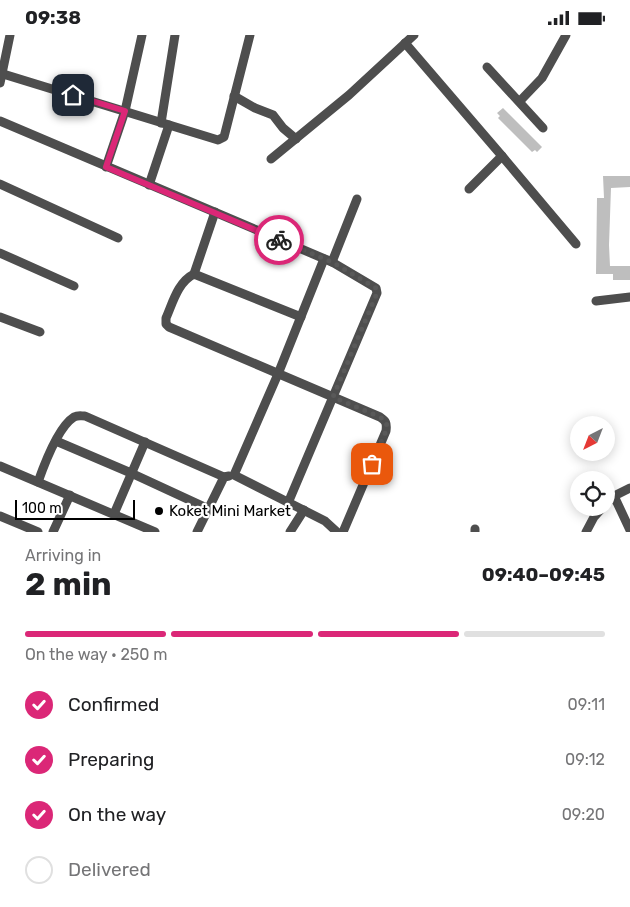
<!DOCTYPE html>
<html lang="en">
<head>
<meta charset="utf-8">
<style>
  :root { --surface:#fff; --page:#f2f2f2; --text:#202124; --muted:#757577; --line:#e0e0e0; --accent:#db2777 }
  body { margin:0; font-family:Rubik,sans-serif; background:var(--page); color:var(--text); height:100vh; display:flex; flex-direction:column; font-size:19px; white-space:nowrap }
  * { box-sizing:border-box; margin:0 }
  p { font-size:16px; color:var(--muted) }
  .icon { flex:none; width:28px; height:28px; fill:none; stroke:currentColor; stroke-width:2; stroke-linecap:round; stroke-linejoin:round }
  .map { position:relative; height:497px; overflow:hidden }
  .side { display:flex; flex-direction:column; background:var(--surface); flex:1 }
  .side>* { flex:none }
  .needle { width:32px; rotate:222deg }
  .tools { position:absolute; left:570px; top:381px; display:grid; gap:10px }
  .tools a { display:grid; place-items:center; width:45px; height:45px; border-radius:50%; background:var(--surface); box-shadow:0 2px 12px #0003; font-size:25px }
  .scale { position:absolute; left:15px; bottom:12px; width:120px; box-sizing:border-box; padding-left:5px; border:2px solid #000; border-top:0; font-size:14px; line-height:18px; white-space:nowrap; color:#000; -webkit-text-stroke:4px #fff; paint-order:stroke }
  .pin { position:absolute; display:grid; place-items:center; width:42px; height:42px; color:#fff; margin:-21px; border-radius:10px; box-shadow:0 2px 8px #0006 }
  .courier { position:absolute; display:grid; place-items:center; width:50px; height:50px; margin:-25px; border:4px solid #db2777; border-radius:50%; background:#fff; color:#222; box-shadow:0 1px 6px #0007 }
  .headline em { font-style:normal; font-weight:700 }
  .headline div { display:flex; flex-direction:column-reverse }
  .headline { display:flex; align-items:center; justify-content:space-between; height:85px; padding:0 25px }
  h1 { font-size:32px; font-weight:700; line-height:38px }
  .bar { display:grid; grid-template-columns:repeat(4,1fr); gap:8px 5px; align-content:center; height:60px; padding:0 25px }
  .bar i { height:6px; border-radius:4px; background:var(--line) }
  .bar .selected { background:var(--accent) }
  .bar p { grid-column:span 4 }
  ol { padding:0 25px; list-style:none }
  li { display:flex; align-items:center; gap:15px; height:55px }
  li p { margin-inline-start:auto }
  li .icon { padding:5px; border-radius:50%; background:var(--accent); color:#fff; stroke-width:4 }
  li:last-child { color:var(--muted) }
  li i { width:28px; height:28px; border:2px solid var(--line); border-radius:50% }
  .status { display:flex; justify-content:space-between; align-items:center; height:35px; padding:0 25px; background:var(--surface); direction:ltr }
  .status svg { height:14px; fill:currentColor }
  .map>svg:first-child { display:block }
  .building { fill:#bebebe }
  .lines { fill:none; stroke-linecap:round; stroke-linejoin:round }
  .minor { stroke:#4e4e4e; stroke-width:9 }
  .done { stroke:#595959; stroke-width:5; stroke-dasharray:0 9 }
  .route { stroke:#db2777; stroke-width:6 }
  .poi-dot { fill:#000; stroke:#fff; stroke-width:2 }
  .labels { text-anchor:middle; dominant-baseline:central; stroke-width:4.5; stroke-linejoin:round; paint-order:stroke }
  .poi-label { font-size:15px; fill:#000; stroke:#fff; text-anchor:start }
</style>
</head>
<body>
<div class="status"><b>09:38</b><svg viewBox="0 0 49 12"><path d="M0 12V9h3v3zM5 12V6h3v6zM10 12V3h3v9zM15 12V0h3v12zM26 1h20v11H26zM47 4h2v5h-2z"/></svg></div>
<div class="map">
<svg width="630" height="497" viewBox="0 0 630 497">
  <rect width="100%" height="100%" fill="#fff"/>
  <g class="building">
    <polygon points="503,73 542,112 537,117 535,115 532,117 498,83 500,81 497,78"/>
    <polygon points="603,141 630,141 630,152 611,153 609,210 610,231 630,231 630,245 613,245 613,239 596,239 597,163 604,163"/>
  </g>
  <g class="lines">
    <g class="minor">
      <polyline points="405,8 502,121 576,209"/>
      <polyline points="487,32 543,93"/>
      <polyline points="0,38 218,105 224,102 250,0"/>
      <polyline points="0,48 10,0"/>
      <polyline points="234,61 255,73 273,80 283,93 296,104"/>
      <polyline points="520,66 542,43 566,0"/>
      <polyline points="0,86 332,227 376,253 377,258 288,468"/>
      <polyline points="161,88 175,0"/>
      <polyline points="271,124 349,60 414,0"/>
      <polyline points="106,132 125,76 142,0"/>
      <polyline points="0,149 118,203"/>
      <polyline points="149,150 169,90"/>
      <polyline points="469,154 502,121"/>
      <polyline points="0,218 74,251"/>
      <polyline points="324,224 278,339 234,440 325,486 337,497"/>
      <polyline points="332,227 357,164"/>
      <polyline points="194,239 215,177"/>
      <polyline points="596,266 630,262"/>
      <polyline points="0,282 40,297"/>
      <path d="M301 282 194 239C178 247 173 267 166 283V289L169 292 380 382C386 386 387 388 386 396L343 497"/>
      <polyline points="56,406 131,438 209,474"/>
      <polyline points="0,431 155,497"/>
      <path d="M38 447C44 430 58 392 74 382 78 380 81 381 85 381L224 442"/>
      <polyline points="614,461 630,495"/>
      <polyline points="606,469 614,461 630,453"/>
      <polyline points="114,479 145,407"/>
      <polyline points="0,481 38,497"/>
      <polyline points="475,494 475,497"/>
      <polyline points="53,497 70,460"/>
      <polyline points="197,497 224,442 229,441"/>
      <polyline points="290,497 304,475"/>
      <polyline points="586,497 594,482 603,472"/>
    </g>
  </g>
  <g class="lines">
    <path class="done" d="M279 205 332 227 376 253 377 258 333 362 380 382C386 386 388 388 386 396L372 429"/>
    <polyline class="route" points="73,60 125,76 106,132 279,205"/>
  </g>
  <circle class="poi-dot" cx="159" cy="476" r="5"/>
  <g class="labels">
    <g class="poi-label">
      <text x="169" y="476">Koket Mini Market</text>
    </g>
  </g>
</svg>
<div class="tools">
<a><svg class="needle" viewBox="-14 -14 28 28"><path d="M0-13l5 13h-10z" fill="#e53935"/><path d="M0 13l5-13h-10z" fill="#757577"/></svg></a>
<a><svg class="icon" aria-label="locate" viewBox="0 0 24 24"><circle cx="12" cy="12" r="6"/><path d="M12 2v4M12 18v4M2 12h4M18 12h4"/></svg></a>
</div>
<div class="scale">100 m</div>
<div class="pin" style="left:372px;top:429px;background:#ea580c"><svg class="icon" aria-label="bag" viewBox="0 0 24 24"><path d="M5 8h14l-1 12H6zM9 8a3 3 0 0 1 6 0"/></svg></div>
<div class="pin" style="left:73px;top:60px;background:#1f2937"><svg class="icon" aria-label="home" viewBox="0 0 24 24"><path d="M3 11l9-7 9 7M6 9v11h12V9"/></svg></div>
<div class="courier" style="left:279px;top:205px"><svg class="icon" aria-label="bike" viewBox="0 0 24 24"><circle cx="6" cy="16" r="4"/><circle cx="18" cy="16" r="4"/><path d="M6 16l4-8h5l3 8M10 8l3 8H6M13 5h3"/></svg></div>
</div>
<section class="side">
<div class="headline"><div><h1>2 min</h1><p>Arriving in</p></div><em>09:40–09:45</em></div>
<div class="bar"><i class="selected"></i><i class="selected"></i><i class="selected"></i><i></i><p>On the way · 250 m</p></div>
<ol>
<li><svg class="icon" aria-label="check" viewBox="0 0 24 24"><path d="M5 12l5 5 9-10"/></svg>Confirmed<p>09:11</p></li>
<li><svg class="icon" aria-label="check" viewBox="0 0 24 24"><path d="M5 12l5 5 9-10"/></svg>Preparing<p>09:12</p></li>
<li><svg class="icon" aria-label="check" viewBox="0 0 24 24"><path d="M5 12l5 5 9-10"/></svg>On the way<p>09:20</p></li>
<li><i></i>Delivered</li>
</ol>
</section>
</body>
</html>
